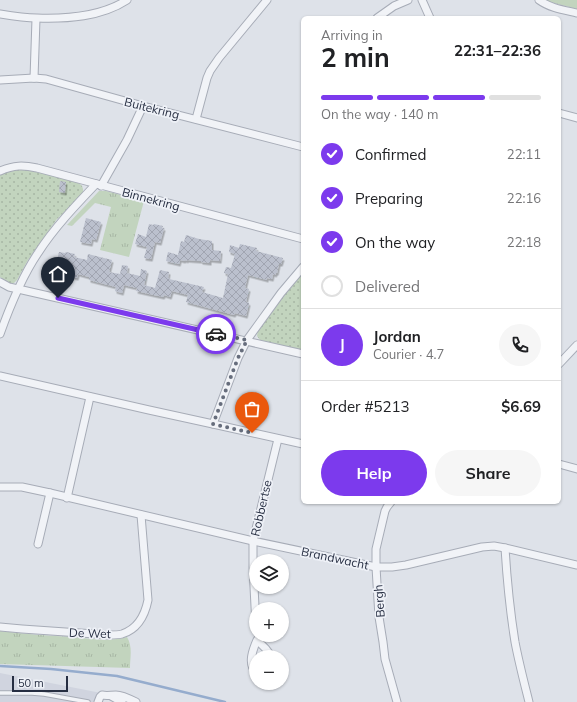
<!DOCTYPE html>
<html lang="en">
<head>
<meta charset="utf-8">
<style>
  :root { --surface:#fff; --page:#f6f6f6; --text:#202124; --muted:#757577; --line:#e0e0e0; --accent:#7c3aed }
  body { margin:0; font-family:Mulish,sans-serif; background:var(--page); color:var(--text); height:100vh; display:flex; flex-direction:column; font-size:15px; white-space:nowrap }
  * { box-sizing:border-box; margin:0 }
  p { font-size:13px; color:var(--muted) }
  .icon { flex:none; width:22px; height:22px; fill:none; stroke:currentColor; stroke-width:2; stroke-linecap:round; stroke-linejoin:round }
  .map { position:relative; flex:1; overflow:hidden }
  .drawer { position:absolute; left:301px; top:16px; width:260px; height:488px; display:flex; flex-direction:column; background:var(--surface); border-radius:6px; box-shadow:0 1px 3px #0004 }
  .drawer>* { flex:none }
  .buttons { position:absolute; left:249px; top:554px; display:grid; gap:8px }
  .buttons a { display:grid; place-items:center; width:40px; height:40px; border-radius:50%; background:var(--surface); box-shadow:0 1px 3px #0004; font-size:20px }
  .scale { position:absolute; left:12px; bottom:10px; width:56px; box-sizing:border-box; padding-left:4px; border:2px solid #262e42; border-top:0; font-size:11px; line-height:14px; white-space:nowrap; color:#262e42; -webkit-text-stroke:3px #eef1f7; paint-order:stroke }
  .pin { position:absolute; display:grid; place-items:center; width:34px; height:34px; color:#fff; margin:-41px -17px; border-radius:50% 50% 50% 0; rotate:-45deg; box-shadow:0 0 4px #0007 }
  .pin .icon { rotate:45deg }
  .courier { position:absolute; display:grid; place-items:center; width:40px; height:40px; margin:-20px; border:3px solid #7c3aed; border-radius:50%; background:#fff; color:#222; box-shadow:0 1px 5px #0007 }
  .headline em { font-style:normal; font-weight:700 }
  .headline div { display:flex; flex-direction:column-reverse }
  .headline { display:flex; align-items:center; justify-content:space-between; height:68px; padding:0 20px }
  h1 { font-size:26px; font-weight:700; line-height:30px }
  .bar { display:grid; grid-template-columns:repeat(4,1fr); gap:6px 4px; align-content:center; height:48px; padding:0 20px }
  .bar i { height:5px; border-radius:3px; background:var(--line) }
  .bar .on { background:var(--accent) }
  .bar p { grid-column:span 4 }
  .line { display:flex; align-items:center; gap:10px; padding:0 20px; border-top:1px solid var(--line) }
  .line div { flex:1 }
  .round { display:grid; place-items:center; flex:none; width:42px; height:42px; border-radius:21px; background:var(--page) }
  ol { padding:0 20px; list-style:none }
  li { display:flex; align-items:center; gap:12px; height:44px }
  li p { margin-inline-start:auto }
  li .icon { padding:4px; border-radius:50%; background:var(--accent); color:#fff; stroke-width:4 }
  li:last-child { color:var(--muted) }
  li i { width:22px; height:22px; border:2px solid var(--line); border-radius:50% }
  .cta { display:flex; gap:8px; margin-top:auto; padding:8px 20px }
  .cta a { flex:1; height:46px; border-radius:24px; background:var(--accent); color:#fff; font-size:16px; font-weight:700; line-height:46px; text-align:center }
  .cta a+a { background:var(--page); color:var(--text) }
  .map>svg:first-child { display:block }
  .built { fill:#d0d4df }
  .grass { fill:url(#grass-tufts) }
  .park { fill:url(#park-dots) }
  .lines { fill:none; stroke-linecap:round; stroke-linejoin:round }
  .stream { stroke:#95accd; stroke-width:2.5 }
  .building { fill:url(#building-cross-hatch); filter:url(#shadow) }
  .lane-casing { stroke:#a7acb7; stroke-width:5.5 }
  .street-casing { stroke:#a7acb7; stroke-width:9 }
  .lane { stroke:#f1f3f7; stroke-width:3.5 }
  .street { stroke:#f1f3f7; stroke-width:7 }
  .done { stroke:#666d7c; stroke-width:4; stroke-dasharray:0 7.2 }
  .route { stroke:#7c3aed; stroke-width:5 }
  .labels { text-anchor:middle; dominant-baseline:central; stroke-width:3.5; stroke-linejoin:round; paint-order:stroke }
  .street-label { font-size:12px; fill:#262e42; stroke:#eef1f7 }
</style>
</head>
<body>
<div class="map">
<svg width="577" height="702" viewBox="0 0 577 702">
  <defs>
    <pattern id="grass-tufts" width="24" height="20" patternUnits="userSpaceOnUse"><rect width="24" height="20" fill="#c2d4be"/><path d="M3 7l-1-3M5 7V3M7 7l1-3M15 17l-1-3M17 17v-4M19 17l1-3" fill="none" stroke="#a7b6a4"/></pattern>
    <pattern id="park-dots" width="8" height="8" patternUnits="userSpaceOnUse"><rect width="8" height="8" fill="#c2d4be"/><path d="M2 2h.1M6 6h.1" fill="none" stroke="#a7b6a4" stroke-width="1.8" stroke-linecap="round"/></pattern>
    <pattern id="building-cross-hatch" width="8" height="8" patternUnits="userSpaceOnUse"><rect width="8" height="8" fill="#bbc0cd"/><path d="M0 0l8 8M0 8l8-8" fill="none" stroke="#a1a5b1"/></pattern>
    <filter id="shadow"><feDropShadow dx="1.5" dy="2.5" stdDeviation="0" flood-color="#0004"/></filter>
  </defs>
  <rect width="100%" height="100%" fill="#dee2e9"/>
  <polygon class="built" points="0,673 101,693 99,702 0,702"/>
  <g class="grass">
    <polygon points="543,0 577,0 577,9"/>
    <polygon points="99,191 106,191 144,201 129,257 100,250 111,207 95,203 72,226 67,225"/>
    <path d="M0 631C25 634 49 636 74 637 91 639 110 642 127 637 133 647 130 658 130 668L0 664Z"/>
  </g>
  <g class="park">
    <polygon points="19,169 26,169 76,182 80,184 82,186 83,189 83,192 78,199 57,219 50,229 28,260 17,280 14,283 11,284 0,277 0,175 10,171"/>
    <polygon points="303,272 303,350 260,340 257,336 258,330 272,309"/>
  </g>
  <g class="lines">
    <polyline class="stream" points="0,666 51,669 117,676 225,702"/>
  </g>
  <g class="building">
    <polygon points="60,181 66,182 65,193 59,192"/>
    <polygon points="86,218 101,222 96,240 92,239 91,244 80,242"/>
    <polygon points="149,224 153,225 154,224 163,226 162,228 164,228 160,243 155,242 151,259 144,258 147,247 135,244 138,234 146,237"/>
    <polygon points="186,235 199,239 212,241 212,250 221,251 220,261 210,260 210,263 201,262 201,261 187,260 187,261 185,260 184,261 180,260 179,264 166,261 168,252 178,255 181,241 184,242"/>
    <polygon points="240,244 257,248 256,251 283,258 281,264 279,264 277,273 276,273 275,275 273,274 272,279 267,278 267,280 248,275 245,288 249,289 246,302 249,303 246,316 235,313 234,315 186,302 188,295 172,291 170,297 164,295 163,297 136,291 137,288 124,285 122,293 115,291 116,287 89,280 89,277 78,274 77,278 67,276 68,272 55,269 59,252 65,253 66,252 75,254 74,257 87,260 88,254 112,260 109,272 120,274 122,265 128,266 127,273 140,276 141,269 147,271 144,285 155,288 160,270 169,272 168,278 170,278 169,279 204,287 202,292 223,298 228,274 224,273 226,267 231,268 235,254 229,252 230,245 239,248"/>
  </g>
  <g class="lines">
    <g class="lane-casing">
      <polyline id="lane" points="0,693 32,693 44,694 88,702"/>
    </g>
    <g class="street-casing">
      <g id="street">
        <polyline points="422,0 430,18"/>
        <path d="M539 0C550 8 564 10 577 13"/>
        <path d="M0 14C12 16 25 18 37 18 67 19 101 17 127 0"/>
        <polyline points="377,18 394,6 408,0"/>
        <polyline points="34,78 36,19"/>
        <polyline points="0,80 34,78 46,79 143,106 303,147"/>
        <polyline points="559,113 577,118"/>
        <polyline points="196,119 207,78 210,71 219,58 267,0"/>
        <path d="M0 171C14 165 23 165 37 168L303 239"/>
        <polyline points="101,186 127,140 143,106"/>
        <polyline points="0,282 9,287 18,289 303,354"/>
        <path d="M0 334C10 306 21 278 38 253 54 228 75 206 96 184"/>
        <polyline points="559,364 577,345"/>
        <polyline points="0,376 149,410 213,424 303,444"/>
        <polyline points="213,424 238,358 247,340 281,293 303,267"/>
        <polyline points="559,464 577,469"/>
        <polyline points="0,487 22,487 50,493 253,541 376,567 392,567 406,565 482,547 494,546 505,548 577,565"/>
        <polyline points="67,498 90,397"/>
        <polyline points="391,502 387,507 385,511 376,549 376,567 379,617 383,642 385,659 397,702"/>
        <polyline points="38,544 50,493"/>
        <path d="M505 548C507 580 510 611 515 642 519 663 524 682 529 702"/>
        <polyline points="256,626 253,567 253,541 278,439"/>
        <path d="M0 627 22 629 109 635C113 635 118 635 122 634 138 629 145 615 148 600L141 515"/>
        <path d="M256 672C247 664 253 649 257 640L266 649 272 657"/>
        <polyline points="111,696 122,702"/>
        <path d="M98 702 100 697 102 695C107 696 111 695 116 695 122 695 130 699 136 702"/>
      </g>
    </g>
    <use href="#lane" class="lane"/>
    <use href="#street" class="street"/>
  </g>
  <g class="lines">
    <polyline class="done" points="216,334 247,340 238,358 213,424 252,433"/>
    <polyline class="route" points="58,298 216,334"/>
  </g>
  <g class="labels">
    <g class="street-label">
      <text transform="translate(152 108) rotate(14)">Buitekring</text>
      <text transform="translate(151 199) rotate(15)">Binnekring</text>
      <text transform="translate(261 508) rotate(-77)">Robbertse</text>
      <text transform="translate(335 558) rotate(12)">Brandwacht</text>
      <text transform="translate(379 601) rotate(-94)">Bergh</text>
      <text transform="translate(90 633) rotate(2)">De Wet</text>
    </g>
  </g>
</svg>
<div class="buttons">
<a><svg class="icon" aria-label="layers" viewBox="0 0 24 24"><path d="M12 4l9 5-9 5-9-5zM3 14l9 5 9-5"/></svg></a>
<a>+</a>
<a>−</a>
</div>
<div class="scale">50 m</div>
<div class="pin" style="left:252px;top:433px;background:#ea580c"><svg class="icon" aria-label="bag" viewBox="0 0 24 24"><path d="M5 8h14l-1 12H6zM9 8a3 3 0 0 1 6 0"/></svg></div>
<div class="pin" style="left:58px;top:298px;background:#1f2937"><svg class="icon" aria-label="home" viewBox="0 0 24 24"><path d="M3 11l9-7 9 7M6 9v11h12V9"/></svg></div>
<div class="courier" style="left:216px;top:334px"><svg class="icon" aria-label="car" viewBox="0 0 24 24"><path d="M5 17H2v-5l4-1 3-4h7l3 4 3 1v5h-3M9 17h6M6 11h13"/><circle cx="7" cy="17" r="2"/><circle cx="17" cy="17" r="2"/></svg></div>
<section class="drawer">
<div class="headline"><div><h1>2 min</h1><p>Arriving in</p></div><em>22:31–22:36</em></div>
<div class="bar"><i class="on"></i><i class="on"></i><i class="on"></i><i></i><p>On the way · 140 m</p></div>
<ol>
<li><svg class="icon" aria-label="check" viewBox="0 0 24 24"><path d="M5 12l5 5 9-10"/></svg>Confirmed<p>22:11</p></li>
<li><svg class="icon" aria-label="check" viewBox="0 0 24 24"><path d="M5 12l5 5 9-10"/></svg>Preparing<p>22:16</p></li>
<li><svg class="icon" aria-label="check" viewBox="0 0 24 24"><path d="M5 12l5 5 9-10"/></svg>On the way<p>22:18</p></li>
<li><i></i>Delivered</li>
</ol>
<div class="line" style="height:72px"><b class="round" style="background:var(--accent);color:#fff">J</b><div><b>Jordan</b><p>Courier · 4.7</p></div><a class="round"><svg class="icon" aria-label="phone" viewBox="0 0 24 24"><path d="M5 4h4l2 5-3 2q2 4 5 5l2-3 5 2v4C11 20 4 13 5 4z"/></svg></a></div>
<div class="line" style="height:52px"><div>Order #5213</div><b>$6.69</b></div>
<div class="cta"><a>Help</a><a>Share</a></div>
</section>
</div>
</body>
</html>
